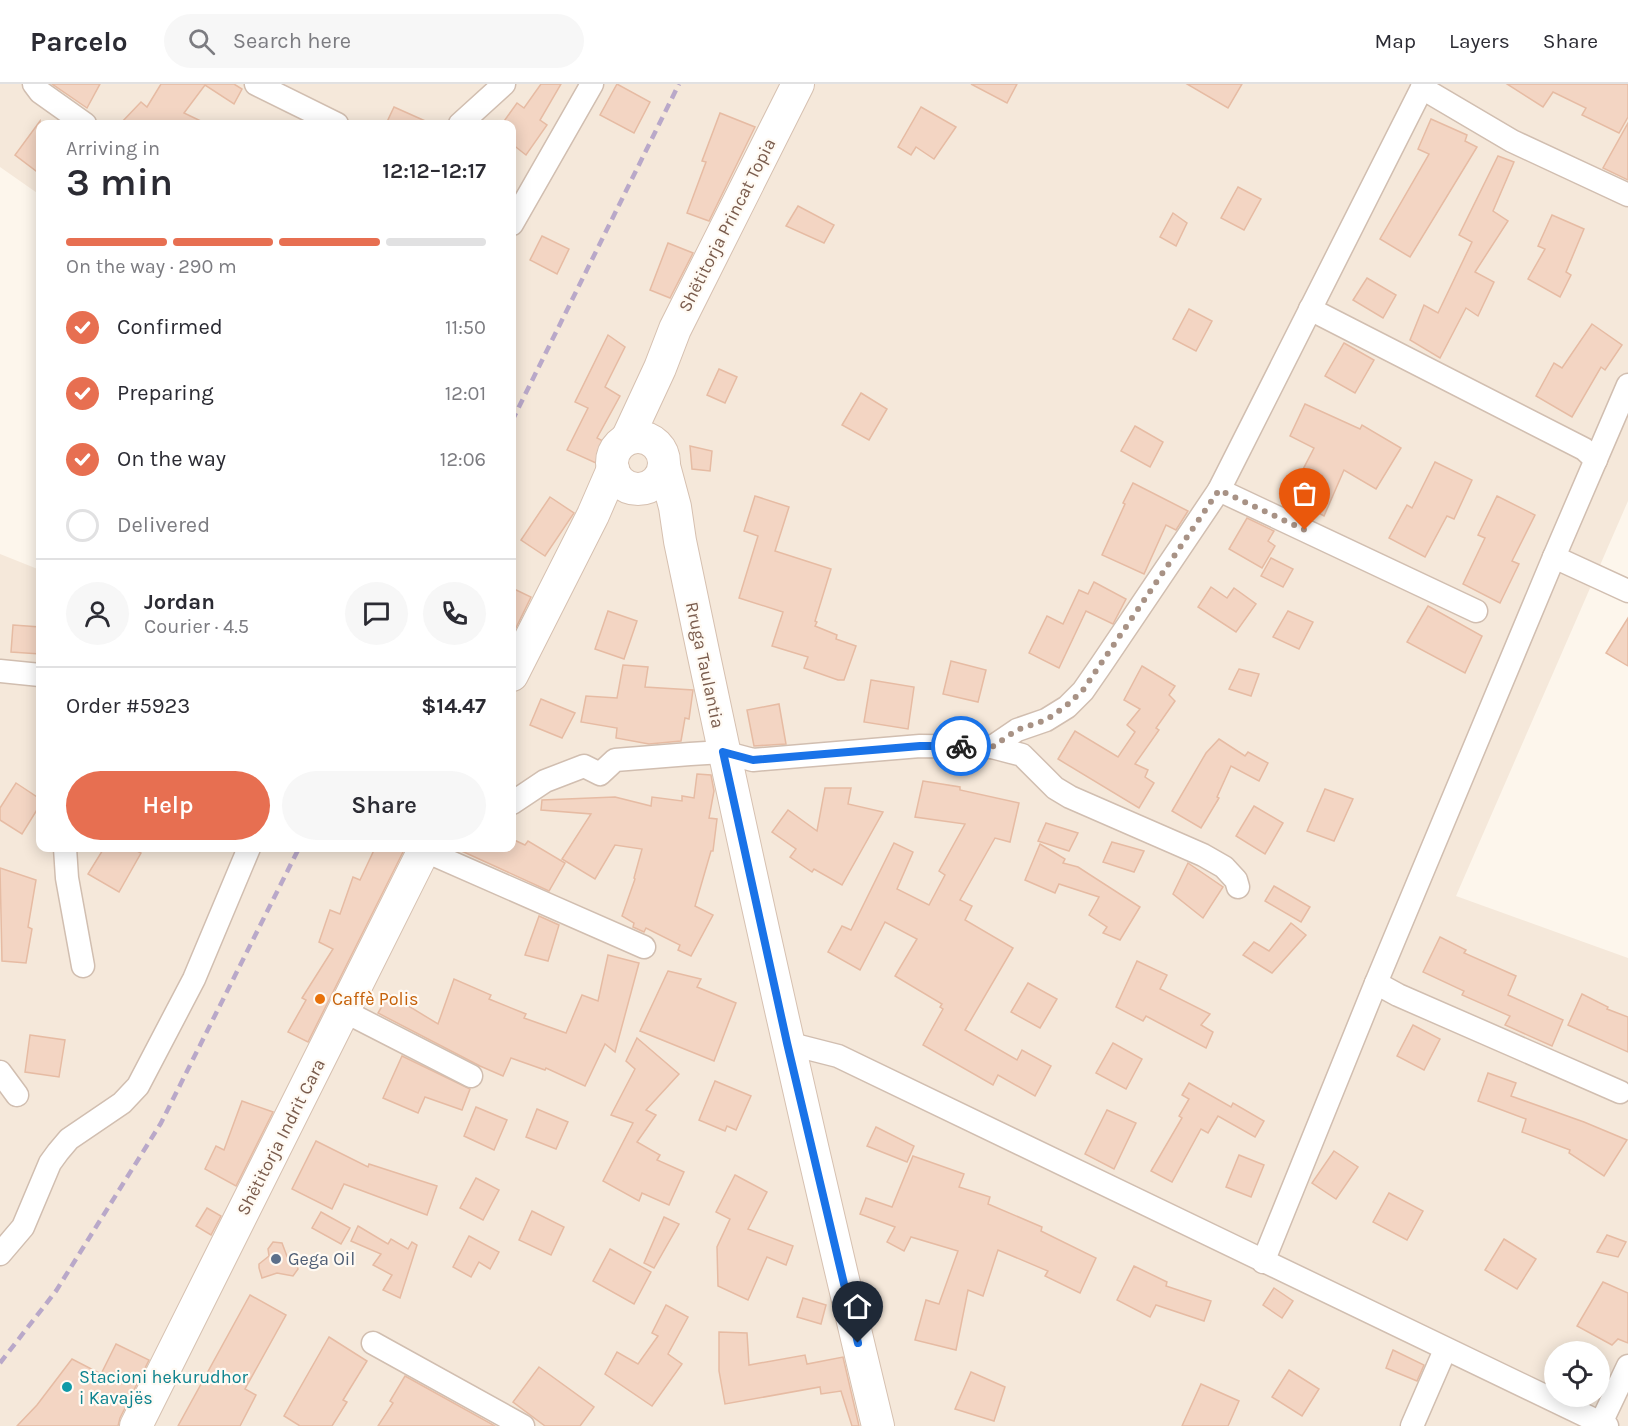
<!DOCTYPE html>
<html lang="en">
<head>
<meta charset="utf-8">
<style>
  :root { --surface:#fff; --page:#f7f7f7; --text:#2b2b33; --muted:#7c7c81; --line:#e1e1e2; --accent:#e76f51 }
  body { margin:0; font-family:Karla,sans-serif; background:var(--page); color:var(--text); height:100vh; display:flex; flex-direction:column; font-size:22px; white-space:nowrap }
  * { box-sizing:border-box; margin:0 }
  p { font-size:20px; color:var(--muted) }
  .icon { flex:none; width:33px; height:33px; fill:none; stroke:currentColor; stroke-width:2; stroke-linecap:round; stroke-linejoin:round }
  .map { position:relative; flex:1; overflow:hidden }
  .panel { position:absolute; left:36px; top:36px; width:480px; height:732px; display:flex; flex-direction:column; background:var(--surface); border-radius:12px; box-shadow:0 3px 15px #0003 }
  .panel>* { flex:none }
  .controls { position:absolute; left:1544px; top:1257px; display:grid; gap:12px }
  .controls a { display:grid; place-items:center; width:66px; height:66px; border-radius:50%; background:var(--surface); box-shadow:0 3px 15px #0003; font-size:30px }
  .pin { position:absolute; display:grid; place-items:center; width:51px; height:51px; color:#fff; margin:-62px -26px; border-radius:50% 50% 50% 0; rotate:-45deg; box-shadow:0 0 6px #0007 }
  .pin .icon { rotate:45deg }
  .courier { position:absolute; display:grid; place-items:center; width:60px; height:60px; margin:-30px; border:4px solid #1a73e8; border-radius:50%; background:#fff; color:#222; box-shadow:0 2px 8px #0007 }
  .head em { font-style:normal; font-weight:600 }
  .head div { display:flex; flex-direction:column-reverse }
  .head { display:flex; align-items:center; justify-content:space-between; height:102px; padding:0 30px }
  h1 { font-size:39px; font-weight:600; line-height:45px }
  .bar { display:grid; grid-template-columns:repeat(4,1fr); gap:9px 6px; align-content:center; height:72px; padding:0 30px }
  .bar i { height:8px; border-radius:4px; background:var(--line) }
  .bar .current { background:var(--accent) }
  .bar p { grid-column:span 4 }
  .line { display:flex; align-items:center; gap:15px; padding:0 30px; border-top:2px solid var(--line) }
  .line div { flex:1 }
  .round { display:grid; place-items:center; flex:none; width:63px; height:63px; border-radius:32px; background:var(--page) }
  ol { padding:0 30px; list-style:none }
  li { display:flex; align-items:center; gap:18px; height:66px }
  li p { margin-inline-start:auto }
  li .icon { padding:6px; border-radius:50%; background:var(--accent); color:#fff; stroke-width:4 }
  li:last-child { color:var(--muted) }
  li i { width:33px; height:33px; border:3px solid var(--line); border-radius:50% }
  .action { display:flex; gap:12px; margin-top:auto; padding:12px 30px }
  .action a { flex:1; height:69px; border-radius:36px; background:var(--accent); color:#fff; font-size:24px; font-weight:600; line-height:69px; text-align:center }
  .action a+a { background:var(--page); color:var(--text) }
  header { display:flex; align-items:center; gap:36px; box-sizing:border-box; height:84px; padding:0 30px; background:var(--surface); border-bottom:2px solid var(--line) }
  header strong { font-size:28px }
  nav { display:flex; gap:33px; margin-inline-start:auto; font-size:21px }
  .search { width:420px; height:54px; background:var(--page); display:flex; align-items:center; gap:15px; box-sizing:border-box; padding:0 21px; border-radius:33px; color:var(--muted); font-size:22px }
  .map>svg:first-child { display:block }
  .residential { fill:#f5e8da; fill-rule:evenodd }
  .building { fill:#f3d5c3; stroke:#e6bba3; stroke-width:1.5 }
  .lines { fill:none; stroke-linecap:round; stroke-linejoin:round }
  .street-casing { stroke:#d1beb0; stroke-width:25 }
  .secondary-casing { stroke:#d6c0b0; stroke-width:34 }
  .street { stroke:#fff; stroke-width:22 }
  .secondary { stroke:#fff; stroke-width:32 }
  .rail { stroke:#b9a8c9; stroke-width:4.5; stroke-dasharray:9 6; stroke-linecap:butt }
  .done { stroke:#a89285; stroke-width:6; stroke-dasharray:0 10.8 }
  .route { stroke:#1a73e8; stroke-width:8 }
  .food-dot { fill:#e8710a; stroke:#fffaf3; stroke-width:2 }
  .service-dot { fill:#5c6f8a; stroke:#fffaf3; stroke-width:2 }
  .culture-dot { fill:#0f9aa8; stroke:#fffaf3; stroke-width:2 }
  .labels { text-anchor:middle; dominant-baseline:central; stroke-width:4.5; stroke-linejoin:round; paint-order:stroke }
  .street-label { font-size:18px; fill:#7a5c4d; stroke:#fffaf3 }
  .food-label { font-size:18px; fill:#c56008; stroke:#fffaf3; text-anchor:start }
  .service-label { font-size:18px; fill:#4e5e75; stroke:#fffaf3; text-anchor:start }
  .culture-label { font-size:18px; fill:#0d838f; stroke:#fffaf3; text-anchor:start }
</style>
</head>
<body>
<header>
<strong>Parcelo</strong>
<div class="search"><svg class="icon" aria-label="search" viewBox="0 0 24 24"><circle cx="10" cy="10" r="6"/><path d="M15 15l6 6"/></svg>Search here</div>
<nav><a>Map</a><a>Layers</a><a>Share</a></nav>
</header>
<div class="map">
<svg width="1628" height="1342" viewBox="0 0 1628 1342">
  <rect width="100%" height="100%" fill="#fdf6ec"/>
  <path class="residential" d="M0 0H1628V417L1456 812 1628 874V1342H0V470L40 486V764H512V40H40V111L0 83ZM1554 1268H1599V1312H1554Z"/>
  <g class="building">
    <polygon points="52,0 100,0 87,24"/>
    <polygon points="161,0 234,0 242,5 234,20 205,1 184,29 207,40 120,40 141,18 147,23"/>
    <polygon points="541,0 561,0 540,36 547,41 526,71 512,60 512,40 502,40 517,19 524,24"/>
    <polygon points="617,0 650,18 634,49 600,31"/>
    <polygon points="971,0 1017,0 1007,19"/>
    <polygon points="1187,0 1242,0 1228,24"/>
    <polygon points="1507,0 1628,0 1628,33 1619,49 1582,31 1586,24 1553,8 1543,23"/>
    <polygon points="394,23 432,40 386,40"/>
    <polygon points="921,23 956,43 934,75 916,63 911,71 898,63"/>
    <polygon points="720,29 755,43 709,137 687,129 706,78 702,77"/>
    <polygon points="1431,35 1467,51 1465,57 1477,63 1410,173 1380,155 1429,70 1418,65"/>
    <polygon points="40,37 40,90 15,71"/>
    <polygon points="1628,39 1628,96 1603,84"/>
    <polygon points="1498,72 1514,78 1493,127 1508,137 1475,188 1494,198 1478,232 1466,224 1440,274 1410,256 1424,221 1438,229 1472,158 1459,151"/>
    <polygon points="1238,103 1261,115 1244,146 1221,134"/>
    <polygon points="798,122 834,141 824,159 786,142"/>
    <polygon points="1173,129 1187,139 1176,162 1160,153"/>
    <polygon points="1552,131 1584,145 1566,188 1571,191 1560,213 1528,195 1545,165 1538,162"/>
    <polygon points="542,152 569,165 557,190 530,176"/>
    <polygon points="668,159 693,169 670,214 650,206"/>
    <polygon points="1367,194 1396,211 1383,234 1353,216"/>
    <polygon points="1189,225 1212,237 1196,267 1173,255"/>
    <polygon points="1592,240 1622,261 1605,286 1601,283 1572,333 1536,312 1554,279 1562,284"/>
    <polygon points="608,251 625,263 605,303 620,312 597,354 605,358 596,379 567,366 588,324 575,318"/>
    <polygon points="1344,259 1374,276 1355,309 1325,292"/>
    <polygon points="719,285 737,293 725,319 707,311"/>
    <polygon points="861,309 887,325 869,356 842,341"/>
    <polygon points="1305,320 1360,345 1362,341 1401,364 1376,405 1344,386 1324,432 1315,427 1312,431 1307,428 1305,431 1285,420 1314,364 1290,352"/>
    <polygon points="1135,342 1163,358 1150,383 1121,367"/>
    <polygon points="690,362 712,367 710,387 692,385"/>
    <polygon points="1435,378 1472,396 1454,435 1447,432 1425,473 1389,454 1407,421 1412,424"/>
    <polygon points="1133,399 1188,427 1176,446 1166,441 1144,490 1102,471 1125,420 1123,419"/>
    <polygon points="755,412 789,423 775,467 831,485 815,537 817,538 815,542 837,551 836,555 856,562 844,596 838,596 804,584 808,573 772,562 783,528 739,514 758,452 744,447"/>
    <polygon points="1497,412 1535,431 1512,477 1519,480 1500,519 1463,500 1485,454 1478,451"/>
    <polygon points="550,413 574,429 545,472 521,456"/>
    <polygon points="1247,434 1274,447 1268,457 1275,462 1262,484 1229,465"/>
    <polygon points="1271,474 1293,485 1283,503 1261,492"/>
    <polygon points="1094,498 1126,515 1113,540 1086,527 1059,584 1029,569 1047,532 1063,540 1079,506 1088,510"/>
    <polygon points="1211,503 1227,514 1234,504 1256,520 1236,548 1198,523"/>
    <polygon points="512,504 531,513 512,552"/>
    <polygon points="1428,522 1482,552 1465,589 1407,558"/>
    <polygon points="608,527 637,537 624,575 595,565"/>
    <polygon points="1288,527 1313,538 1299,565 1273,553"/>
    <polygon points="1628,534 1628,582 1606,569"/>
    <polygon points="13,541 40,543 40,570 11,568"/>
    <polygon points="951,577 986,586 978,618 943,610"/>
    <polygon points="623,581 648,583 645,603 693,606 689,635 685,634 681,657 649,660 616,654 617,644 581,638 586,612 617,614"/>
    <polygon points="1142,582 1175,602 1169,611 1175,617 1156,644 1159,646 1135,680 1148,686 1145,693 1154,699 1139,724 1058,675 1075,647 1118,673 1135,648 1127,641 1140,625 1124,616"/>
    <polygon points="1239,585 1259,590 1251,612 1229,605"/>
    <polygon points="871,596 914,603 908,645 864,638"/>
    <polygon points="541,615 575,629 562,654 530,641"/>
    <polygon points="779,620 786,660 754,662 747,626"/>
    <polygon points="1219,655 1245,672 1248,668 1268,679 1259,697 1231,682 1217,713 1219,714 1201,744 1172,727 1206,669"/>
    <polygon points="697,690 711,691 714,707 709,734 717,735 713,767 711,767 695,822 713,831 691,872 678,866 680,861 646,844 644,848 633,843 634,839 622,832 635,795 634,794 642,765 615,761 595,795 562,775 591,730 541,726 542,716 615,713 651,722 652,713 682,717 682,712 694,714"/>
    <polygon points="923,697 960,703 960,706 1019,719 1010,758 995,754 960,816 972,822 965,836 1013,864 965,946 1017,976 1022,966 1051,982 1035,1012 998,991 993,1001 923,961 943,925 940,923 942,920 895,892 917,855 885,838 860,886 828,868 842,842 851,846 894,759 913,768 897,805 929,821 945,791 939,787 965,740 915,733"/>
    <polygon points="16,699 40,715 40,721 22,750 0,736 0,724"/>
    <polygon points="825,704 851,704 848,720 883,728 842,801 814,785 812,788 790,773 796,765 772,748 788,726 817,747"/>
    <polygon points="1325,705 1353,715 1334,757 1307,747"/>
    <polygon points="1254,722 1283,739 1265,770 1236,752"/>
    <polygon points="1046,739 1078,749 1069,767 1038,757"/>
    <polygon points="512,755 525,761 528,757 565,779 549,807 455,764 512,764"/>
    <polygon points="1112,758 1144,767 1134,788 1103,778"/>
    <polygon points="1040,760 1065,775 1063,779 1078,783 1140,823 1120,856 1103,849 1107,843 1089,831 1099,813 1059,800 1055,809 1025,796"/>
    <polygon points="104,764 131,764 141,769 119,808 88,790"/>
    <polygon points="375,764 405,764 308,958 288,948 306,916 302,914 333,865 319,858 330,826 340,830 353,793 360,796"/>
    <polygon points="1188,779 1223,803 1203,834 1173,810"/>
    <polygon points="0,784 36,796 28,843 32,845 26,879 2,877"/>
    <polygon points="1274,802 1310,823 1301,838 1265,817"/>
    <polygon points="539,832 559,841 548,877 525,871"/>
    <polygon points="1291,839 1306,851 1272,889 1243,871 1254,858 1269,867"/>
    <polygon points="1440,853 1466,866 1464,869 1516,892 1508,911 1563,936 1552,962 1505,941 1510,932 1462,911 1464,907 1423,888"/>
    <polygon points="608,871 639,879 615,968 605,960 585,1002 546,984 545,986 511,974 503,992 480,982 378,929 389,910 438,940 454,895 491,911 489,915 526,930 524,934 566,949 582,911 598,917"/>
    <polygon points="1137,877 1167,891 1160,905 1210,930 1201,941 1213,948 1206,964 1146,932 1143,937 1116,923"/>
    <polygon points="668,887 701,895 697,903 736,919 714,977 640,947"/>
    <polygon points="1028,899 1057,915 1040,944 1011,928"/>
    <polygon points="1582,910 1608,923 1607,925 1628,933 1628,968 1568,941"/>
    <polygon points="1413,941 1440,955 1424,986 1397,972"/>
    <polygon points="30,951 65,956 59,993 25,988"/>
    <polygon points="637,954 679,990 646,1026 656,1031 637,1058 660,1071 657,1076 684,1088 669,1121 642,1109 639,1117 603,1097 633,1039 611,1031 635,985 626,977"/>
    <polygon points="1113,959 1142,975 1126,1005 1096,989"/>
    <polygon points="402,972 470,1005 462,1026 425,1013 418,1029 383,1014"/>
    <polygon points="1488,989 1516,999 1511,1012 1584,1038 1627,1056 1604,1092 1569,1069 1570,1066 1522,1048 1526,1035 1478,1017"/>
    <polygon points="715,997 751,1012 736,1046 727,1042 725,1047 699,1036"/>
    <polygon points="1189,999 1231,1023 1233,1019 1264,1037 1255,1053 1218,1032 1208,1049 1201,1045 1172,1098 1151,1087 1182,1034 1179,1032 1189,1015 1182,1011"/>
    <polygon points="242,1017 273,1028 236,1102 205,1085 216,1062 224,1066"/>
    <polygon points="476,1023 507,1036 494,1066 464,1052"/>
    <polygon points="537,1025 568,1038 556,1065 526,1053"/>
    <polygon points="1107,1026 1136,1039 1114,1085 1085,1070"/>
    <polygon points="876,1043 914,1062 907,1078 867,1062"/>
    <polygon points="316,1057 368,1083 369,1080 437,1102 427,1131 344,1100 332,1125 292,1105"/>
    <polygon points="1334,1067 1358,1083 1336,1115 1312,1099"/>
    <polygon points="1239,1071 1264,1081 1251,1113 1226,1103"/>
    <polygon points="913,1072 964,1090 959,1103 990,1113 988,1120 1042,1143 1041,1147 1096,1174 1080,1209 1045,1192 1048,1187 998,1166 983,1212 968,1206 956,1266 915,1256 926,1216 939,1220 958,1167 911,1153 904,1167 887,1158 895,1143 860,1130 866,1114 892,1123"/>
    <polygon points="735,1091 767,1108 748,1145 793,1162 786,1181 767,1173 748,1216 718,1202 717,1163 730,1135 716,1128"/>
    <polygon points="476,1094 499,1106 483,1136 460,1124"/>
    <polygon points="1389,1109 1423,1127 1407,1156 1373,1138"/>
    <polygon points="207,1124 221,1132 211,1151 196,1142"/>
    <polygon points="532,1127 564,1143 551,1171 519,1156"/>
    <polygon points="321,1128 350,1144 341,1160 312,1144"/>
    <polygon points="664,1133 679,1140 654,1184 644,1179"/>
    <polygon points="358,1142 388,1160 391,1155 408,1165 412,1158 417,1161 400,1214 383,1206 392,1191 373,1181 381,1170 351,1157"/>
    <polygon points="1607,1151 1626,1158 1618,1173 1597,1168"/>
    <polygon points="469,1152 499,1168 490,1185 479,1178 471,1193 453,1183"/>
    <polygon points="1504,1155 1536,1175 1517,1205 1485,1186"/>
    <polygon points="273,1158 282,1159 288,1175 297,1181 298,1185 293,1192 277,1189 262,1194 259,1184 259,1180 269,1172 268,1165"/>
    <polygon points="610,1165 651,1188 634,1220 593,1197"/>
    <polygon points="1134,1182 1167,1198 1166,1202 1211,1217 1204,1237 1156,1221 1150,1233 1117,1216"/>
    <polygon points="1603,1198 1628,1209 1628,1259 1618,1255 1612,1261 1577,1242"/>
    <polygon points="1274,1204 1293,1217 1282,1234 1263,1221"/>
    <polygon points="250,1211 286,1231 245,1305 256,1311 240,1342 178,1342"/>
    <polygon points="803,1214 826,1221 821,1240 797,1233"/>
    <polygon points="666,1221 688,1233 668,1270 682,1280 652,1322 605,1290 617,1268 638,1280 658,1252 652,1249"/>
    <polygon points="719,1248 747,1249 749,1281 805,1271 807,1280 843,1273 859,1342 852,1342 841,1307 821,1310 820,1303 725,1320 719,1287"/>
    <polygon points="329,1253 367,1277 343,1316 347,1318 332,1342 300,1342 284,1332"/>
    <polygon points="116,1260 149,1276 120,1334 118,1342 17,1342 37,1321 72,1275 101,1290"/>
    <polygon points="1393,1266 1424,1281 1417,1297 1386,1284"/>
    <polygon points="539,1283 594,1323 580,1342 545,1342 513,1318"/>
    <polygon points="1289,1286 1319,1305 1302,1332 1272,1313"/>
    <polygon points="971,1288 1005,1303 994,1337 955,1325"/>
    <polygon points="405,1292 495,1342 378,1342 393,1319 390,1317"/>
    <polygon points="1201,1300 1239,1317 1228,1342 1182,1342"/>
  </g>
  <g class="lines">
    <g class="street-casing">
      <g id="street">
        <polyline points="34,0 40,8 85,40"/>
        <polyline points="256,0 337,40"/>
        <polyline points="1422,4 1512,57 1628,111"/>
        <polyline points="460,40 504,0"/>
        <polyline points="512,140 592,0"/>
        <polyline points="1310,225 1584,365 1596,376"/>
        <polyline points="1219,406 1476,527"/>
        <polyline points="1554,473 1628,507"/>
        <polyline points="0,587 40,591"/>
        <polyline points="992,663 1022,671 1055,704 1070,713 1203,771 1224,783 1236,796 1238,803"/>
        <polyline points="512,719 545,697 584,682 600,690 615,676 690,670 723,668 753,676 920,662 992,663 1017,646 1046,636 1067,623 1083,607 1101,581 1219,406 1424,0"/>
        <polyline points="65,764 67,794 83,882"/>
        <polyline points="423,766 644,863"/>
        <polyline points="1376,899 1554,473 1628,301"/>
        <polyline points="344,927 471,992"/>
        <polyline points="787,959 838,972 1607,1342"/>
        <polyline points="0,988 17,1011"/>
        <polyline points="0,1170 23,1143 50,1079 58,1068 69,1055 122,1019 138,1002 194,895 249,764"/>
        <polyline points="1263,1178 1376,899 1398,911 1620,1008"/>
        <polyline points="373,1259 523,1342"/>
        <polyline points="1601,1339 1628,1282"/>
        <polyline points="1412,1342 1445,1266"/>
      </g>
    </g>
    <g class="secondary-casing">
      <g id="secondary">
        <circle cx="638" cy="379" r="26"/>
        <polyline points="627,355 660,284 675,245 798,0"/>
        <path d="M664 382 675 423 680 457C741 753 807 1048 878 1342"/>
        <polyline points="512,591 593,431 613,385"/>
        <polyline points="136,1342 425,764"/>
      </g>
    </g>
    <use href="#street" class="street"/>
    <use href="#secondary" class="secondary"/>
    <g class="rail">
      <polyline points="512,337 679,0"/>
      <polyline points="0,1279 56,1207 161,1039 299,764"/>
    </g>
  </g>
  <g class="lines">
    <polyline class="done" points="961,662 992,663 1017,646 1046,636 1066,622 1083,606 1219,406 1305,446"/>
    <polyline class="route" points="858,1259 787,959 723,668 753,676 920,662 961,662"/>
  </g>
  <circle class="food-dot" cx="320" cy="915" r="6"/>
  <circle class="service-dot" cx="276" cy="1175" r="6"/>
  <circle class="culture-dot" cx="67" cy="1303" r="6"/>
  <g class="labels">
    <g class="street-label">
      <text transform="translate(727 141) rotate(-63)">Shëtitorja Princat Topia</text>
      <text transform="translate(705 581) rotate(78)">Rruga Taulantia</text>
      <text transform="translate(281 1053) rotate(-63)">Shëtitorja Indrit Cara</text>
    </g>
    <g class="food-label">
      <text x="332" y="915">Caffè Polis</text>
    </g>
    <g class="service-label">
      <text x="288" y="1175">Gega Oil</text>
    </g>
    <g class="culture-label">
      <text x="79" y="1293">Stacioni hekurudhor<tspan x="79" dy="21">i Kavajës</tspan></text>
    </g>
  </g>
</svg>
<div class="controls">
<a><svg class="icon" aria-label="locate" viewBox="0 0 24 24"><circle cx="12" cy="12" r="6"/><path d="M12 2v4M12 18v4M2 12h4M18 12h4"/></svg></a>
</div>
<div class="pin" style="left:1305px;top:446px;background:#ea580c"><svg class="icon" aria-label="bag" viewBox="0 0 24 24"><path d="M5 8h14l-1 12H6zM9 8a3 3 0 0 1 6 0"/></svg></div>
<div class="pin" style="left:858px;top:1259px;background:#1f2937"><svg class="icon" aria-label="home" viewBox="0 0 24 24"><path d="M3 11l9-7 9 7M6 9v11h12V9"/></svg></div>
<div class="courier" style="left:961px;top:662px"><svg class="icon" aria-label="bike" viewBox="0 0 24 24"><circle cx="6" cy="16" r="4"/><circle cx="18" cy="16" r="4"/><path d="M6 16l4-8h5l3 8M10 8l3 8H6M13 5h3"/></svg></div>
<section class="panel">
<div class="head"><div><h1>3 min</h1><p>Arriving in</p></div><em>12:12–12:17</em></div>
<div class="bar"><i class="current"></i><i class="current"></i><i class="current"></i><i></i><p>On the way · 290 m</p></div>
<ol>
<li><svg class="icon" aria-label="check" viewBox="0 0 24 24"><path d="M5 12l5 5 9-10"/></svg>Confirmed<p>11:50</p></li>
<li><svg class="icon" aria-label="check" viewBox="0 0 24 24"><path d="M5 12l5 5 9-10"/></svg>Preparing<p>12:01</p></li>
<li><svg class="icon" aria-label="check" viewBox="0 0 24 24"><path d="M5 12l5 5 9-10"/></svg>On the way<p>12:06</p></li>
<li><i></i>Delivered</li>
</ol>
<div class="line" style="height:108px"><a class="round"><svg class="icon" aria-label="person" viewBox="0 0 24 24"><circle cx="12" cy="8" r="4"/><path d="M4 21q1-7 8-7t8 7"/></svg></a><div><b>Jordan</b><p>Courier · 4.5</p></div><a class="round"><svg class="icon" aria-label="chat" viewBox="0 0 24 24"><path d="M4 5h16v11H9l-5 4z"/></svg></a><a class="round"><svg class="icon" aria-label="phone" viewBox="0 0 24 24"><path d="M5 4h4l2 5-3 2q2 4 5 5l2-3 5 2v4C11 20 4 13 5 4z"/></svg></a></div>
<div class="line" style="height:78px"><div>Order #5923</div><b>$14.47</b></div>
<div class="action"><a>Help</a><a>Share</a></div>
</section>
</div>
</body>
</html>
